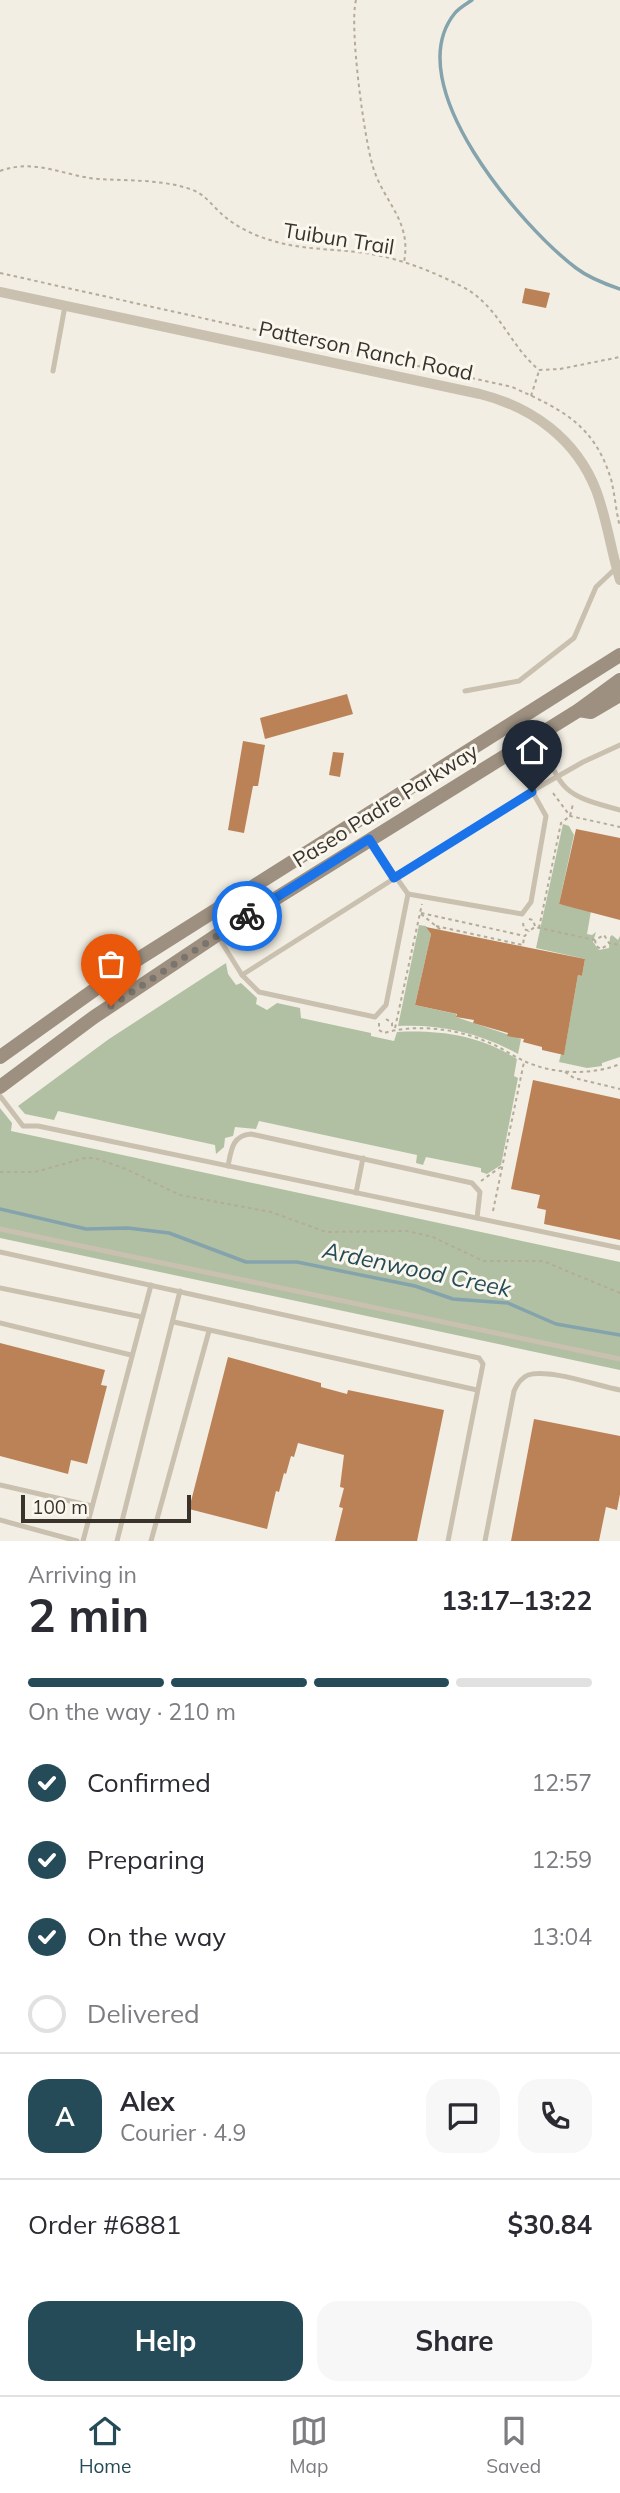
<!DOCTYPE html>
<html lang="en">
<head>
<meta charset="utf-8">
<style>
  :root { --surface:#fff; --page:#f7f7f7; --text:#2b2b33; --muted:#7c7c81; --line:#e1e1e2; --accent:#254b58 }
  body { margin:0; font-family:Mulish,sans-serif; background:var(--page); color:var(--text); height:100vh; display:flex; flex-direction:column; font-size:26px; white-space:nowrap }
  * { box-sizing:border-box; margin:0 }
  p { font-size:23px; color:var(--muted) }
  .icon { flex:none; width:38px; height:38px; fill:none; stroke:currentColor; stroke-width:2; stroke-linecap:round; stroke-linejoin:round }
  .map { position:relative; height:1541px; overflow:hidden }
  .side { display:flex; flex-direction:column; background:var(--surface); flex:1 }
  .side>* { flex:none }
  .scale { position:absolute; left:21px; bottom:18px; width:170px; box-sizing:border-box; padding-left:7px; border:4px solid #39332c; border-top:0; font-size:19px; line-height:24px; white-space:nowrap; color:#39332c; -webkit-text-stroke:5px #faf7ef; paint-order:stroke }
  .pin { position:absolute; display:grid; place-items:center; width:60px; height:60px; color:#fff; margin:-72px -30px; border-radius:50% 50% 50% 0; rotate:-45deg; box-shadow:0 0 7px #0007 }
  .pin .icon { rotate:45deg }
  .courier { position:absolute; display:grid; place-items:center; width:70px; height:70px; margin:-35px; border:5px solid #1a73e8; border-radius:50%; background:#fff; color:#222; box-shadow:0 2px 9px #0007 }
  .overview em { font-style:normal; font-weight:700 }
  .overview div { display:flex; flex-direction:column-reverse }
  .overview { display:flex; align-items:center; justify-content:space-between; height:119px; padding:0 28px }
  h1 { font-size:46px; font-weight:700; line-height:52px }
  .bar { display:grid; grid-template-columns:repeat(4,1fr); gap:10px 7px; align-content:center; height:84px; padding:0 28px }
  .bar i { height:9px; border-radius:5px; background:var(--line) }
  .bar .active { background:var(--accent) }
  .bar p { grid-column:span 4 }
  .line { display:flex; align-items:center; gap:18px; padding:0 28px; border-top:2px solid var(--line) }
  .line div { flex:1 }
  .round { display:grid; place-items:center; flex:none; width:74px; height:74px; border-radius:21px; background:var(--page) }
  ol { padding:0 28px; list-style:none }
  li { display:flex; align-items:center; gap:21px; height:77px }
  li p { margin-inline-start:auto }
  li .icon { padding:7px; border-radius:50%; background:var(--accent); color:#fff; stroke-width:4 }
  li:last-child { color:var(--muted) }
  li i { width:38px; height:38px; border:4px solid var(--line); border-radius:50% }
  .button { display:flex; gap:14px; margin-top:auto; padding:14px 28px }
  .button a { flex:1; height:80px; border-radius:21px; background:var(--accent); color:#fff; font-size:28px; font-weight:700; line-height:80px; text-align:center }
  .button a+a { background:var(--page); color:var(--text) }
  .dock { display:flex; justify-content:space-around; align-items:center; height:98px; border-top:2px solid var(--line); background:var(--surface); font-size:19px; color:var(--muted) }
  .dock a { display:grid; justify-items:center; gap:4px }
  .dock .active { color:var(--accent) }
  .map>svg:first-child { display:block }
  .green { fill:#b1c0a3 }
  .lines { fill:none; stroke-linecap:round; stroke-linejoin:round }
  .stream { stroke:#84a3ad; stroke-width:3.5 }
  .building { fill:#bc8257 }
  .path { stroke:#b5ab99; stroke-width:2; stroke-dasharray:3.5 3.5; stroke-linecap:butt }
  .service { stroke:#cac0af; stroke-width:5 }
  .minor { stroke:#cac0af; stroke-width:10 }
  .secondary { stroke:#9d9080; stroke-width:14 }
  .done { stroke:#7a746c; stroke-width:7; stroke-dasharray:0 12.6 }
  .route { stroke:#1a73e8; stroke-width:9 }
  .labels { text-anchor:middle; dominant-baseline:central; stroke-width:6; stroke-linejoin:round; paint-order:stroke }
  .street-label { font-size:21px; fill:#39332c; stroke:#faf7ef }
  .water-label { font-size:23px; font-style:italic; fill:#254b58; stroke:#faf7ef }
</style>
</head>
<body>
<div class="map">
<svg width="620" height="1541" viewBox="0 0 620 1541">
  <rect width="100%" height="100%" fill="#f2eee3"/>
  <g class="green">
    <polygon points="563,824 569,826 574,835 559,904 591,911 587,934 592,935 596,932 593,942 599,950 609,948 610,937 612,935 618,940 620,936 620,1057 602,1063 602,1066 587,1068 559,1062 561,1054 564,1054 578,975 582,976 585,959 536,948"/>
    <path d="M419 925 426 926 431 934 415 1005 456 1014V1017L521 1039 518 1054C480 1033 441 1024 398 1026Z"/>
    <path d="M226 963 228 974 236 985 241 983 257 998 256 1004 267 1010 277 1003 300 1008 301 1018 371 1033V1036L394 1041 397 1032C440 1030 479 1035 517 1059L514 1076 518 1078 501 1165 487 1174 481 1172V1168L426 1157 423 1165 416 1163 417 1155 259 1121 256 1129 235 1127 233 1136 225 1138 224 1147 216 1154 215 1145 58 1111 54 1120 25 1114 18 1106 109 1039Z"/>
    <polygon points="0,1108 12,1123 11,1131 620,1262 620,1370 0,1238"/>
  </g>
  <g class="lines">
    <g class="stream">
      <path d="M472 0C466 4 459 8 455 13 397 84 522 227 576 268 589 278 605 284 620 289"/>
      <polyline points="0,1209 86,1229 128,1228 169,1233 246,1262 297,1262 415,1286 453,1299 508,1303 556,1324 620,1335"/>
    </g>
  </g>
  <g class="building">
    <polygon points="525,288 550,293 546,308 522,303"/>
    <polygon points="347,694 353,714 265,739 260,718"/>
    <polygon points="243,741 265,745 258,786 253,786 244,833 228,830"/>
    <polygon points="333,752 344,753 340,777 329,775"/>
    <polygon points="576,829 620,838 620,920 559,904"/>
    <polygon points="426,927 585,959 582,976 578,975 564,1055 542,1050 542,1047 523,1042 524,1039 507,1036 508,1033 473,1023 474,1020 456,1017 457,1014 415,1005 431,934"/>
    <polygon points="533,1080 620,1099 620,1240 544,1224 546,1210 537,1208 540,1195 511,1189"/>
    <polygon points="0,1343 105,1370 101,1385 107,1386 87,1464 71,1460 68,1474 0,1456"/>
    <polygon points="228,1357 321,1383 321,1387 347,1394 348,1390 444,1410 417,1541 335,1541 343,1508 339,1507 344,1488 340,1487 344,1455 298,1443 294,1457 291,1456 286,1474 284,1473 279,1492 276,1491 267,1529 189,1509"/>
    <polygon points="534,1419 620,1436 620,1494 617,1510 606,1507 599,1541 511,1541"/>
  </g>
  <g class="lines">
    <g class="path">
      <path d="M356 0C349 26 364 138 373 167 384 203 412 221 404 262"/>
      <path d="M0 171C35 158 64 176 98 179 129 181 162 179 193 190 206 195 214 208 225 217 236 226 253 235 267 239 301 251 336 248 371 254 401 259 434 272 461 286 498 304 509 345 539 370"/>
      <path d="M0 273 512 387C561 409 594 424 611 479 615 495 616 512 620 527"/>
      <polyline points="539,370 560,369 620,357"/>
      <polyline points="531,396 539,371"/>
      <polyline points="535,754 543,772"/>
      <polyline points="553,793 570,816 620,827"/>
      <polyline points="421,913 525,936 529,931"/>
      <polyline points="421,914 441,930"/>
      <polyline points="529,919 533,920 535,926"/>
      <polyline points="523,923 524,929 529,931 535,927 595,940 604,935 609,943 620,945"/>
      <polyline points="436,926 523,945 524,937"/>
      <polyline points="539,928 561,823 570,816 573,804"/>
      <polyline points="595,940 596,946 601,949 609,944"/>
      <polyline points="386,1019 392,1023 392,1028"/>
      <path d="M379 1023V1030L384 1033C415 1024 454 1028 485 1041 499 1046 511 1055 524 1061 552 1074 591 1076 620 1064"/>
      <polyline points="395,1028 422,904"/>
      <polyline points="565,1072 574,1078 620,1089"/>
      <polyline points="0,1172 35,1172 85,1158 95,1158 126,1169 180,1195 271,1212 326,1232 407,1231 433,1237 483,1261 543,1261 620,1293"/>
      <polyline points="481,1181 502,1166"/>
      <polyline points="493,1211 524,1062"/>
    </g>
    <g class="service">
      <polyline points="53,371 65,306"/>
      <polyline points="465,691 519,681 574,638 596,587 616,568"/>
      <path d="M540 736C561 791 562 795 620 810"/>
      <polyline points="371,842 408,894 522,914 531,902 546,816 532,791"/>
      <polyline points="217,935 242,975 259,992 375,1017 386,1005 408,894"/>
      <polyline points="242,975 532,791 583,762 620,745"/>
      <polyline points="0,1096 23,1126 38,1126 620,1248"/>
      <path d="M228 1166C231 1151 232 1135 251 1134L472 1183 480 1192 477 1218"/>
      <polyline points="356,1193 363,1158"/>
      <polyline points="0,1229 620,1359"/>
      <polyline points="0,1252 479,1358 483,1364 448,1541"/>
      <polyline points="0,1288 142,1317"/>
      <polyline points="174,1322 477,1390"/>
      <polyline points="0,1323 131,1355"/>
      <polyline points="0,1485 92,1506"/>
      <polyline points="0,1520 77,1541"/>
      <polyline points="83,1541 151,1285"/>
      <polyline points="117,1541 180,1291"/>
      <polyline points="151,1541 209,1331"/>
      <path d="M485 1541 514 1391C517 1384 521 1378 528 1375 548 1368 598 1386 620 1390"/>
    </g>
    <path class="minor" d="M0 292 480 394C532 407 576 439 596 490 607 519 611 551 620 580"/>
    <g class="secondary">
      <polyline points="579,710 591,712 620,695"/>
      <polyline points="0,1057 132,963 620,655"/>
      <polyline points="0,1087 94,1017 217,935 579,710 620,680"/>
    </g>
  </g>
  <g class="lines">
    <polyline class="done" points="111,1006 247,916"/>
    <polyline class="route" points="247,916 369,839 394,878 532,792"/>
  </g>
  <g class="labels">
    <g class="street-label">
      <text transform="translate(339 238) rotate(9)">Tuibun Trail</text>
      <text transform="translate(366 350) rotate(12)">Patterson Ranch Road</text>
      <text transform="translate(385 805) rotate(-32)">Paseo Padre Parkway</text>
    </g>
    <g class="water-label">
      <text transform="translate(417 1269) rotate(12)">Ardenwood Creek</text>
    </g>
  </g>
</svg>
<div class="scale">100 m</div>
<div class="pin" style="left:111px;top:1006px;background:#ea580c"><svg class="icon" aria-label="bag" viewBox="0 0 24 24"><path d="M5 8h14l-1 12H6zM9 8a3 3 0 0 1 6 0"/></svg></div>
<div class="pin" style="left:532px;top:792px;background:#1f2937"><svg class="icon" aria-label="home" viewBox="0 0 24 24"><path d="M3 11l9-7 9 7M6 9v11h12V9"/></svg></div>
<div class="courier" style="left:247px;top:916px"><svg class="icon" aria-label="bike" viewBox="0 0 24 24"><circle cx="6" cy="16" r="4"/><circle cx="18" cy="16" r="4"/><path d="M6 16l4-8h5l3 8M10 8l3 8H6M13 5h3"/></svg></div>
</div>
<section class="side">
<div class="overview"><div><h1>2 min</h1><p>Arriving in</p></div><em>13:17–13:22</em></div>
<div class="bar"><i class="active"></i><i class="active"></i><i class="active"></i><i></i><p>On the way · 210 m</p></div>
<ol>
<li><svg class="icon" aria-label="check" viewBox="0 0 24 24"><path d="M5 12l5 5 9-10"/></svg>Confirmed<p>12:57</p></li>
<li><svg class="icon" aria-label="check" viewBox="0 0 24 24"><path d="M5 12l5 5 9-10"/></svg>Preparing<p>12:59</p></li>
<li><svg class="icon" aria-label="check" viewBox="0 0 24 24"><path d="M5 12l5 5 9-10"/></svg>On the way<p>13:04</p></li>
<li><i></i>Delivered</li>
</ol>
<div class="line" style="height:126px"><b class="round" style="background:var(--accent);color:#fff">A</b><div><b>Alex</b><p>Courier · 4.9</p></div><a class="round"><svg class="icon" aria-label="chat" viewBox="0 0 24 24"><path d="M4 5h16v11H9l-5 4z"/></svg></a><a class="round"><svg class="icon" aria-label="phone" viewBox="0 0 24 24"><path d="M5 4h4l2 5-3 2q2 4 5 5l2-3 5 2v4C11 20 4 13 5 4z"/></svg></a></div>
<div class="line" style="height:91px"><div>Order #6881</div><b>$30.84</b></div>
<div class="button"><a>Help</a><a>Share</a></div>
</section>
<nav class="dock">
<a class="active"><svg class="icon" aria-label="home" viewBox="0 0 24 24"><path d="M3 11l9-7 9 7M6 9v11h12V9"/></svg>Home</a>
<a><svg class="icon" aria-label="map" viewBox="0 0 24 24"><path d="M3 6l6-2 6 2 6-2v14l-6 2-6-2-6 2zM9 4v14M15 6v14"/></svg>Map</a>
<a><svg class="icon" aria-label="saved" viewBox="0 0 24 24"><path d="M7 4h10v16l-5-4-5 4z"/></svg>Saved</a>
</nav>
</body>
</html>
